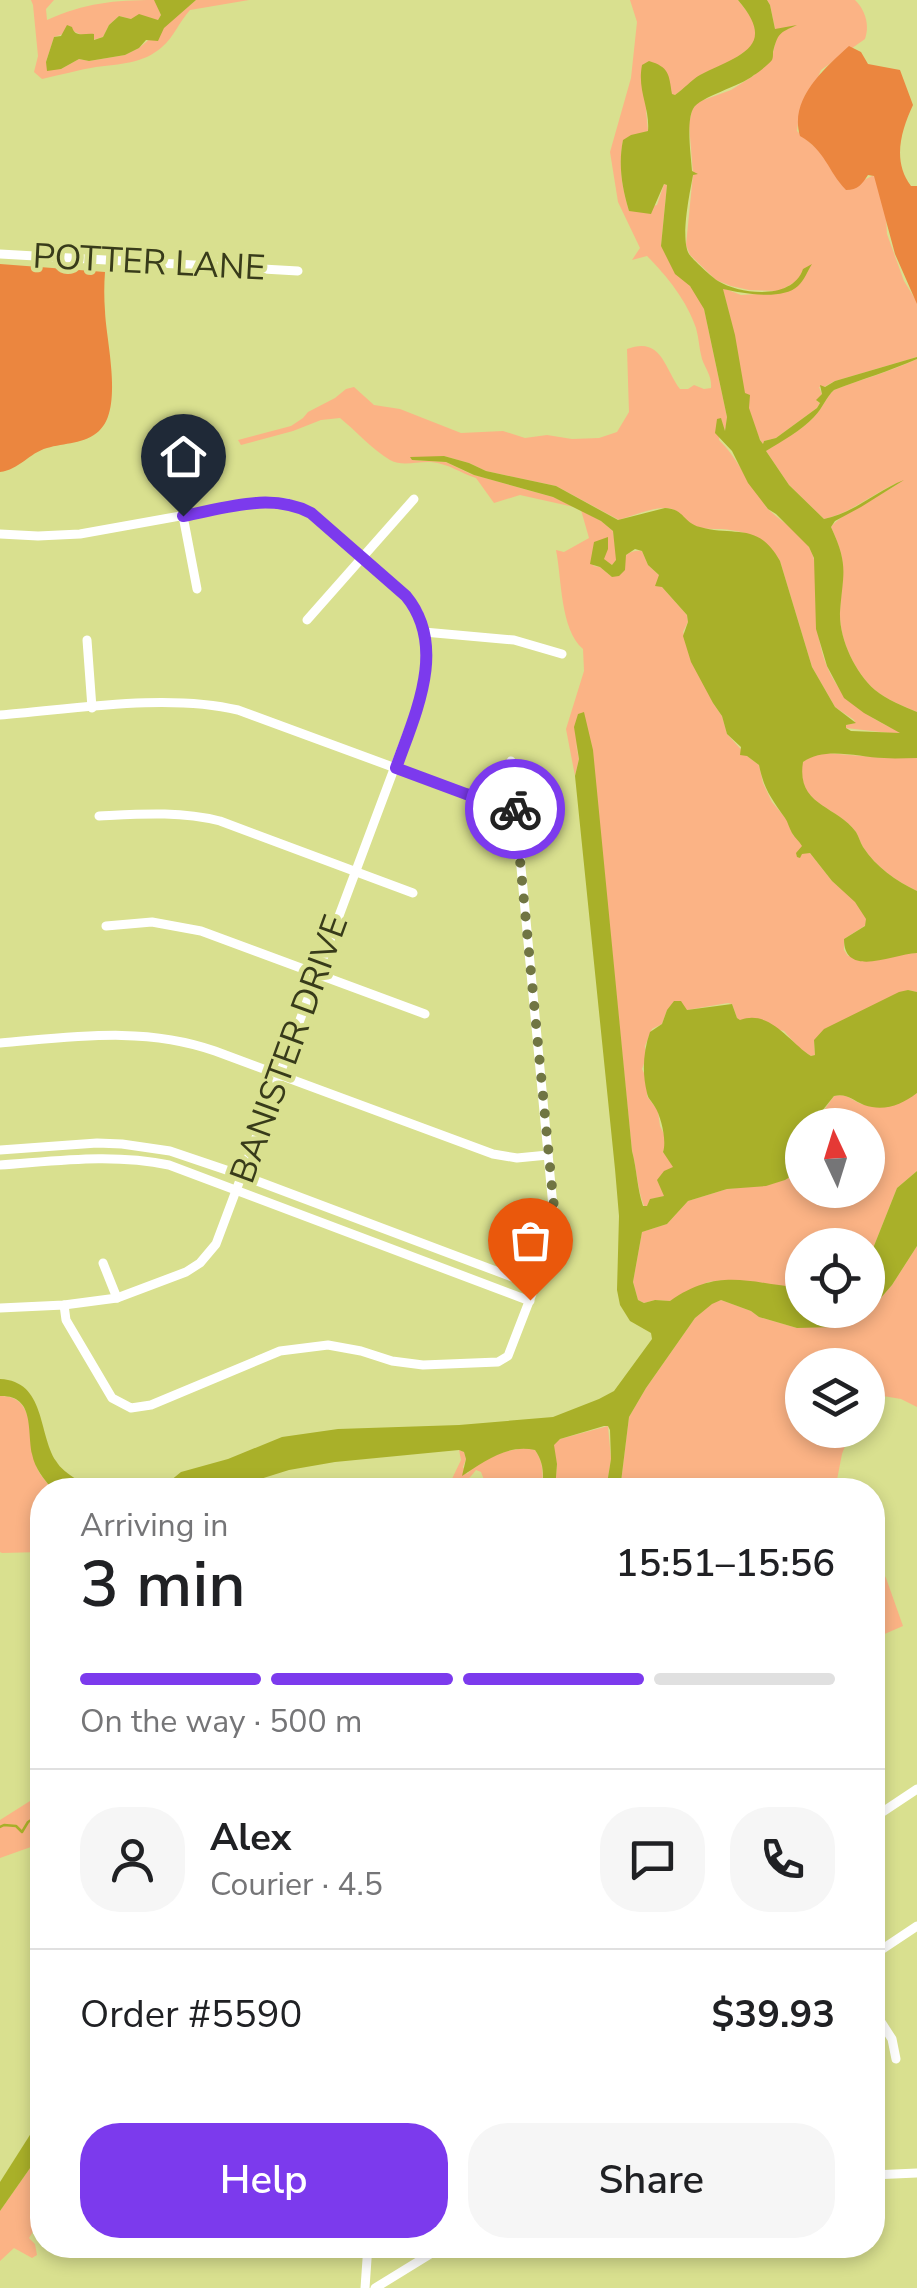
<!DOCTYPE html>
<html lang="en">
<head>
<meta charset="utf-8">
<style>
  :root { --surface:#fff; --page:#f6f6f6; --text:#202124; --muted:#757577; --line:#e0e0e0; --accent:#7c3aed }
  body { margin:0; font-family:"Nunito Sans",sans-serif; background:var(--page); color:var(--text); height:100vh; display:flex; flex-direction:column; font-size:38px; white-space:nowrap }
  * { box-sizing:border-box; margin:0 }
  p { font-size:32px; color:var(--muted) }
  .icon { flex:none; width:55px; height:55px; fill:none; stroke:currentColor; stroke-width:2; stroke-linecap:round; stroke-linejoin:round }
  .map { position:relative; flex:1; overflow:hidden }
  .drawer { position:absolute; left:30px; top:1478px; width:855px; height:780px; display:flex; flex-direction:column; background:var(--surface); border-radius:40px; box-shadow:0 5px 15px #0003 }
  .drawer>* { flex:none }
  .needle { width:65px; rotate:356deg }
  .fabs { position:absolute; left:785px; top:1108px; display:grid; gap:20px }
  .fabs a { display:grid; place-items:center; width:100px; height:100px; border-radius:50%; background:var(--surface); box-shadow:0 5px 15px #0003; font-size:50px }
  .pin { position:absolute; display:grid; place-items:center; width:85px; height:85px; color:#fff; margin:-102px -42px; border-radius:50% 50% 50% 0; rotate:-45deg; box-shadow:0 0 10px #0007 }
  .pin .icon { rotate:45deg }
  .courier { position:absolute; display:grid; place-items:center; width:100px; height:100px; margin:-50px; border:8px solid #7c3aed; border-radius:50%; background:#fff; color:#222; box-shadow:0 2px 12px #0007 }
  .head em { font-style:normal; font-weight:600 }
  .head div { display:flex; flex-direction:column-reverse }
  .head { display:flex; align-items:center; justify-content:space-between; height:170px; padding:0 50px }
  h1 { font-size:65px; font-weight:600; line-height:75px }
  .bar { display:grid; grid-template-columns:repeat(4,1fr); gap:15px 10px; align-content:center; height:120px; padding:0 50px }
  .bar i { height:12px; border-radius:8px; background:var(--line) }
  .bar .on { background:var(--accent) }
  .bar p { grid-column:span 4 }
  .line { display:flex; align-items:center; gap:25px; padding:0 50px; border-top:2px solid var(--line) }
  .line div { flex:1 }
  .round { display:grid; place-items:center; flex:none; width:105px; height:105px; border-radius:40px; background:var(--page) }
  .primary-button { display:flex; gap:20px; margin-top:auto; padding:20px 50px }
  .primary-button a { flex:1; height:115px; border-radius:40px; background:var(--accent); color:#fff; font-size:40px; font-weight:600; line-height:115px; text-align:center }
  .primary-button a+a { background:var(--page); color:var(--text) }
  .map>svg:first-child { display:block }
  .green { fill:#fbb385 }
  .forest { fill:#eb863f }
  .water { fill:#a9b029 }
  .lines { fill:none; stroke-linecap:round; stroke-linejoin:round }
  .stream { stroke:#a9b029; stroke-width:2.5 }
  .minor { stroke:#fff; stroke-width:9 }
  .done { stroke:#707543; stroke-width:10; stroke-dasharray:0 18 }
  .route { stroke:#7c3aed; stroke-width:12 }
  .labels { text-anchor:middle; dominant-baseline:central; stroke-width:9; stroke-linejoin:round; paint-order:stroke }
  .street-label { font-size:35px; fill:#383b1a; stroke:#d9e08f }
</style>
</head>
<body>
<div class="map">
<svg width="917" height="2288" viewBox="0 0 917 2288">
  <rect width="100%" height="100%" fill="#d9e08f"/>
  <g class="green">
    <path d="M31 0H54L46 9 47 20C85 3 114 0 155 0L161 15 158 20 131 19 119 16 109 25 103 37 93 40 73 31 54 37 46 62 61 69 79 59 89 61 125 55 139 48 196 0H249L190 10C179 22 174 37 162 47 143 64 119 64 96 67 78 70 60 75 42 79L34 72 38 56 33 5Z"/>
    <path d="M630 0H738L754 21 756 39 753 46 730 62 701 75 675 95 646 110 648 131 623 141C618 165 622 187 629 211L657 205 664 184 667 185 661 246 699 298 704 309 727 417 725 432 721 419 719 440C736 456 745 478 759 496 763 500 764 505 768 509 782 523 804 533 812 553 818 568 815 590 816 607 818 672 841 707 901 732L898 734 846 728V725L855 723 854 720 835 707 812 667 780 561C767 538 746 531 721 529 713 529 705 529 697 527 684 522 680 507 664 508 652 508 631 516 619 520L556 486 486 471 469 463 444 456 412 460 446 462 471 474 553 497 574 507 520 495 494 503 476 478C460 473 450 464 431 462 417 461 403 467 390 460 374 451 355 430 340 418L321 420 293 431 241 445 238 440 291 426 303 418 308 412 335 398 346 389 354 387 374 405 400 409 461 433 503 431 525 438 547 435 572 439 599 438 617 432 629 412 627 349C662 336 664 368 680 389H688L694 385 704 389 711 388C712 376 706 370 702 359 699 349 699 338 696 328 687 301 667 276 647 256L632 260 640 248 618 202 610 152 631 78 637 22Z"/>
    <path d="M767 0H855C865 10 870 24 865 39L821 70 815 84 805 95 807 102 798 124 797 131 825 156 852 186 872 176 880 177 884 183 887 234 904 281 917 302V357L835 381 824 387H819L822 394 817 401 820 403 817 408 776 438 764 441 763 445C738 398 739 341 723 291V288L741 295 787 292 799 280 779 291 749 290 731 286 716 280 690 255 686 245 693 174 689 124 692 110 698 102 731 90 753 76 772 57 777 36 785 29H775L770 5Z"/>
    <path d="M917 359V712C903 706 887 700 875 690 855 672 839 639 840 612 842 572 849 566 831 527 841 513 884 495 900 482 874 492 852 513 824 519L789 485 766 451C782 440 801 431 814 417 823 408 826 397 834 390 862 379 890 372 917 359Z"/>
    <path d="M581 510 601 521 613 531 617 560 612 565 603 559 593 566 600 567 612 577C619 564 625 548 642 551L648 565 659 575 662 587 687 615 688 622 683 632 713 703 722 716 727 734 747 756 759 765 763 783 772 802 788 821 793 835 802 843V853H810L832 881 855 901 867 919 866 925 844 939V950L848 956 917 953V992L908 990 814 1040 815 1055 811 1056 799 1048 784 1031 740 1020 737 1018 732 1004 728 1003 687 1010H667L662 1024 652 1029 645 1046 646 1058 642 1069 647 1079V1096L658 1111 660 1126 665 1136 666 1144 663 1152 674 1167 665 1196 651 1199 647 1206H644C637 1188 637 1170 632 1151L600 832 575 741 579 759 575 776 566 729 584 671 583 649C560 629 562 580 556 550L564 552 589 538Z"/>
    <path d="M827 753 885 758H917V891C896 881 876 867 863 847 860 842 859 837 856 832 836 805 797 807 802 763L812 755Z"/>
    <path d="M917 1093V1171L897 1188 868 1261V1245H802V1288L725 1280 708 1282 670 1301 655 1300 644 1303 638 1300 633 1282 642 1232 667 1224 688 1201 727 1189 766 1185 785 1180 802 1170V1190H868V1125H814L815 1123 834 1096C850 1092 852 1103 866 1105 882 1106 905 1102 917 1093Z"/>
    <polygon points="917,1246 917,1407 901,1399 883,1396 868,1411 868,1365 802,1365 802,1430 851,1430 842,1454 835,1490 620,1490 629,1417 646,1388 695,1318 712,1303 721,1300 751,1311 759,1317 797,1328 866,1315 892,1285"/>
    <path d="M0 1396C39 1395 27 1445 38 1470 41 1477 49 1484 53 1490H42V1552L2 1553 0 1552Z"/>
    <polygon points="608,1426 611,1459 606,1490 555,1490 557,1464 553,1445 560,1439"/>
    <path d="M526 1448 535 1450C544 1463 543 1474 542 1490H488L481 1472 476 1470C468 1480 462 1487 449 1485L461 1460 459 1450 464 1452 466 1459 463 1467 467 1474C481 1457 505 1450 526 1448Z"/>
    <polygon points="872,1555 886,1578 903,1626 873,1639"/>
    <polygon points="42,1778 42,1843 0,1858 0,1820 30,1801 39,1779"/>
    <polygon points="42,2151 42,2217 29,2238 35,2244 37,2255 32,2258 14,2248 0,2261 0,2211"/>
  </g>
  <g class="forest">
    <path d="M849 46 861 52 868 64 900 70 913 105C901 131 892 161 911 186H917V304L895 254 874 176 868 175C862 184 858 190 846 190 827 170 826 151 800 136 789 99 824 69 849 46Z"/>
    <path d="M0 264 105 272C104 285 104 298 105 311 106 341 124 409 99 431 85 444 64 443 47 448 29 453 19 470 0 472Z"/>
  </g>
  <g class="water">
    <path d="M154 0H196L164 28 158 41 146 40 139 48 125 55 89 61 79 59 61 69 47 71 46 62 54 37 61 36 67 25 72 27C75 38 84 33 94 34V40L103 37 109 25 119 16 131 19 139 14 158 20 161 15Z"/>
    <path d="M738 0H767L770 5 775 29 797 25C779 33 778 33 773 52 773 55 773 58 772 60 769 64 759 72 754 75 740 87 700 96 693 109 686 122 691 156 692 171L698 174 693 175C690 192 680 239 689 254 692 259 713 278 718 281 741 295 793 300 803 269L812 264C808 270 804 281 798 286 782 301 741 293 723 289L735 335 745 393 750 395 749 408 760 440 763 444 764 441 776 438 817 408 820 403 816 400 822 394 820 385 825 387 835 381 917 357V359C890 371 862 379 834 390 826 397 823 408 814 417 801 431 782 441 766 451L789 485 824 519C854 513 876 491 904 480L861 507 835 521 831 527C849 566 843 572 840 612 839 639 855 672 875 690 887 700 903 706 917 712V758C906 758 895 759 884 758 858 757 825 746 803 762 796 806 836 805 856 832 859 837 860 842 863 847 876 867 896 881 917 891V953C893 954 844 979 844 939L865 926 866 919 855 902 832 881 810 853 802 854 800 858 797 857 796 853 802 846C799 841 795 838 792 833 789 828 788 822 785 818 771 798 764 789 759 765L747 756 740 755 741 747 727 734 722 716 713 703 691 662 683 636 688 622 687 615 662 587 655 586 659 575 648 565 642 551 635 549 626 555 625 570 619 576 612 577 600 567 590 564 594 542 608 537V549L604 559 612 565 616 560 613 531 601 521 553 497 474 475 446 462 412 460 410 457 444 456 469 463 486 471 556 486 618 520 665 508C685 509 683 523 700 527 734 537 758 521 780 561L812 667 835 707 856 723 846 725V728L851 731 900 733 864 713 844 698 827 666 816 629 814 558 809 547 776 514 768 509 748 483 732 451 715 433 717 419 721 418 725 431 727 417 704 309 690 286 675 274 661 246 667 185 664 184 651 214 629 211C622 187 618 165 623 140L631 135 648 131C650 107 637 91 642 65L649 61C669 67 669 74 672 94L675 95C684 89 691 80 700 75 738 55 779 48 738 0Z"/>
    <path d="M584 712 593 750 632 1151C637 1170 637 1188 643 1206H647L650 1199 664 1196 657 1180 664 1171 673 1167 663 1152C667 1141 661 1116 655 1107 652 1101 648 1099 647 1093 642 1073 643 1052 650 1032L662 1024 667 1010 674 1001H681L687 1010 732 1004 737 1018 740 1020C770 1009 789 1042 811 1056L815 1055 814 1040 824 1029 899 992 908 990 917 992V1093C901 1105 884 1112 864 1105 852 1100 847 1093 834 1096L818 1116 814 1125H802V1170L785 1180 766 1186 727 1189 688 1201 667 1224 642 1232 633 1282 638 1300 644 1303 655 1300 670 1301C719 1267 748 1283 802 1288V1310H868V1261L897 1188 917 1171V1246L892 1285 866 1315 835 1327 797 1328 759 1317 751 1311 721 1300 712 1304 695 1318 646 1388 629 1417 620 1490H606L611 1459 610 1430 608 1426H604L560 1439 554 1445 557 1464 555 1490H542C544 1475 544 1463 535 1450 506 1444 484 1462 462 1476L466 1459 464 1452 459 1450 335 1462 289 1470 226 1490H149L170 1481 181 1472 228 1459 282 1437 338 1429 459 1425 553 1417 599 1399 614 1391 652 1339 651 1333 630 1321 620 1305 617 1290 619 1216 615 1169 575 776 579 759 574 727 578 714Z"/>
    <path d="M0 1379C46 1381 38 1434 56 1461 64 1475 89 1487 104 1490H53C44 1479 35 1469 32 1454 27 1430 35 1395 0 1396Z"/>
    <polygon points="42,2116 42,2151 0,2211 0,2182"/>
  </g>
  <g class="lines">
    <polyline class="stream" points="0,1827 4,1825 16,1826 22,1832 28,1822 42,1813"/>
    <g class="minor">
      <polyline points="0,254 298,271"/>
      <polyline points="183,516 197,589"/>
      <polyline points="0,534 38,536 80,534 258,502 287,503 311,513 406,596 418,612 424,632 514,640 562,654"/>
      <polyline points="307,620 414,499"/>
      <polyline points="87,640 92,708"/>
      <path d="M0 715C73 709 167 693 238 710L466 794 488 799H514"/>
      <path d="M99 816C141 814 179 811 220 821L413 893"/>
      <polyline points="106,926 152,922 201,931 425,1014"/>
      <path d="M0 1043C73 1037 144 1026 215 1051L493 1154 517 1158 548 1155"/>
      <polyline points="0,1150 97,1143 122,1144 170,1151 241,1175 536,1286"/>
      <path d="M0 1165C57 1161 112 1153 169 1165L530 1301"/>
      <polyline points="103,1263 117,1298"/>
      <polyline points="64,1305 66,1320 112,1398 131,1408 151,1405 280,1351 328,1345 361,1351 392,1361 423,1365 498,1362 508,1356 552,1242 555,1228 511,761"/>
      <polyline points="0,1308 64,1305 117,1298 186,1272 200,1263 216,1244 421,697 427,662 424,632"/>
      <polyline points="872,1819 917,1789"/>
      <polyline points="872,1956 917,1926"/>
      <polyline points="872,2008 892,2039 896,2059"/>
      <polyline points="872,2175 917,2173"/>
      <polyline points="365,2288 368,2245"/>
      <polyline points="375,2288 445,2245"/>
    </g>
  </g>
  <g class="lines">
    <polyline class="done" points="515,809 555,1218 552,1242 530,1300"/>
    <path class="route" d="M183 516C226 508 271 492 311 513L406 596C448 647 415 714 396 768L466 794 488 800 514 799 515 809"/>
  </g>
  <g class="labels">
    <g class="street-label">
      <text transform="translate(149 262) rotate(3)">POTTER LANE</text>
      <text transform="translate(289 1049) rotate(-70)">BANISTER DRIVE</text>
    </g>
  </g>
</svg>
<div class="fabs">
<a><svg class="needle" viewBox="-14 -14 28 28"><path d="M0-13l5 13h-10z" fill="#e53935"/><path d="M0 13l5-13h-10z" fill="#757577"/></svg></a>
<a><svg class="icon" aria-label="locate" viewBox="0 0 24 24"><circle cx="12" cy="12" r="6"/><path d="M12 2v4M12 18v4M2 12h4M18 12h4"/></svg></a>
<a><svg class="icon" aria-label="layers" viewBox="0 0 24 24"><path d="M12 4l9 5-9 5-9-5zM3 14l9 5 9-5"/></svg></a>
</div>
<div class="pin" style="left:530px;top:1300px;background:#ea580c"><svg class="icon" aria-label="bag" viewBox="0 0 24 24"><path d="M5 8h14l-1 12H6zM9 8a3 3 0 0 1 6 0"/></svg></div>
<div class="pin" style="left:183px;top:516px;background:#1f2937"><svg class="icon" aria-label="home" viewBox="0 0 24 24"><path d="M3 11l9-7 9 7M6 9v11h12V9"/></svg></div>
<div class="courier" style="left:515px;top:809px"><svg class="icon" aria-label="bike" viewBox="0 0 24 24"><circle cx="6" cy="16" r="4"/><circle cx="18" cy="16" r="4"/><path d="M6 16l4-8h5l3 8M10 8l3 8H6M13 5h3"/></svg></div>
<section class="drawer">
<div class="head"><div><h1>3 min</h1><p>Arriving in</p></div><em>15:51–15:56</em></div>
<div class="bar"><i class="on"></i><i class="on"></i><i class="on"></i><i></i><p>On the way · 500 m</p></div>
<div class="line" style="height:180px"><a class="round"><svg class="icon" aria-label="person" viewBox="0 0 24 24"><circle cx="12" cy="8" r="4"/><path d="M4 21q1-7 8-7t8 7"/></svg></a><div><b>Alex</b><p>Courier · 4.5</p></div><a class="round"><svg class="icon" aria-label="chat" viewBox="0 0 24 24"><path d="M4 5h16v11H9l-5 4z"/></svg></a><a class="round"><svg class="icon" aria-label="phone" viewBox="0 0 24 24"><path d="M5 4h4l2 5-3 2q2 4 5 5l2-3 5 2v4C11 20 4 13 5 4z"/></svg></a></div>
<div class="line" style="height:130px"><div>Order #5590</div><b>$39.93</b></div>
<div class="primary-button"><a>Help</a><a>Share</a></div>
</section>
</div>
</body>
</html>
